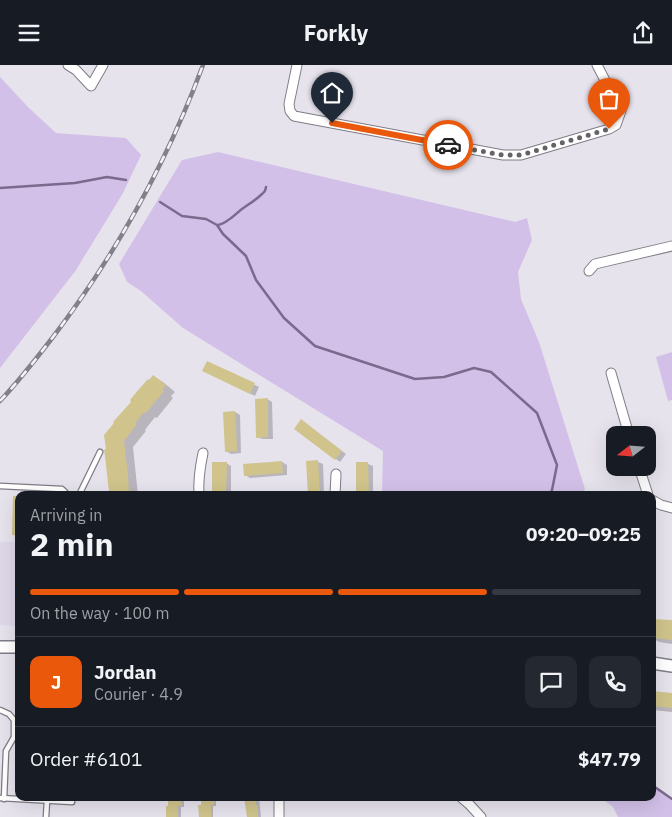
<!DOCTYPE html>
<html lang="en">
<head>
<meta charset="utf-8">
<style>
  :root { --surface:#171b24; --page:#242831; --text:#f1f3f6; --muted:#9ea1a6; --line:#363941; --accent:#ea580c }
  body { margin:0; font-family:"IBM Plex Sans",sans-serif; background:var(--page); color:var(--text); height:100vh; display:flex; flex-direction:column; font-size:19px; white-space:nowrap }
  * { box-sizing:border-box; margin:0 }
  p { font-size:16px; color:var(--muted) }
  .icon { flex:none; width:28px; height:28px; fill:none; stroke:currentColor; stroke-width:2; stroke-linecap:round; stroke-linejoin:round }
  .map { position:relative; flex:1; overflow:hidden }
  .drawer { position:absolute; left:15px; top:426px; width:641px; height:310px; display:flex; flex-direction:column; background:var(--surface); border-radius:10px; box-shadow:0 5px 20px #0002 }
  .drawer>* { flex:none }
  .needle { width:32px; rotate:253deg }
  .controls { position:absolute; left:606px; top:361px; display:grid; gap:10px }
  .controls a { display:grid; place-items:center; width:50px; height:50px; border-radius:10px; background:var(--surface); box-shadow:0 5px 20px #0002; font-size:25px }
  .pin { position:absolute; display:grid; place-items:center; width:42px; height:42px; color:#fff; margin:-51px -21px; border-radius:50% 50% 50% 0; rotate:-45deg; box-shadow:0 0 5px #0007 }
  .pin .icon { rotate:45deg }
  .courier { position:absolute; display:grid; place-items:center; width:50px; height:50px; margin:-25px; border:4px solid #ea580c; border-radius:50%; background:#fff; color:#222; box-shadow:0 1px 6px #0007 }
  .headline em { font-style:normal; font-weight:700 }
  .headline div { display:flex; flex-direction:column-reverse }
  .headline { display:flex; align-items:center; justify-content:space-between; height:85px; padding:0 15px }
  h1 { font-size:32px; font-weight:700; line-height:38px }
  .bar { display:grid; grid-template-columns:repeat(4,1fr); gap:8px 5px; align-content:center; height:60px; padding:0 15px }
  .bar i { height:6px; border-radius:4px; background:var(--line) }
  .bar .selected { background:var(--accent) }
  .bar p { grid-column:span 4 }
  .line { display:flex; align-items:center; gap:12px; padding:0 15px; border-top:1px solid var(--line) }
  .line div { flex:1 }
  .round { display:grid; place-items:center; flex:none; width:52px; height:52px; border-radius:10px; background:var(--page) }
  header { display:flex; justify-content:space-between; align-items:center; height:65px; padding:0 15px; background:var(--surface); font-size:22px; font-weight:700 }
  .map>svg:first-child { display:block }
  .built { fill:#dfd8e9 }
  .green { fill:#d2c0e8 }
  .shadow { fill:#0003 }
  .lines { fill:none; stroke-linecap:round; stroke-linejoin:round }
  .stream { stroke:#7a6a8e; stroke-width:2.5 }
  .building { fill:#d0c48c }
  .service-casing { stroke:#807c86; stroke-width:7 }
  .minor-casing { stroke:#807c86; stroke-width:11 }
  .tertiary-casing { stroke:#807c86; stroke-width:14 }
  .service { stroke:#fff; stroke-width:4.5 }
  .minor { stroke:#fff; stroke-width:9 }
  .tertiary { stroke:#fff; stroke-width:11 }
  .rail-casing { stroke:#838087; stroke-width:4.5 }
  .rail { stroke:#f5f0fb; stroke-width:2.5; stroke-dasharray:8; stroke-linecap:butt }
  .done { stroke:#656368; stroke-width:5; stroke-dasharray:0 9 }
  .route { stroke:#ea580c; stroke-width:6 }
</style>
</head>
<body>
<header><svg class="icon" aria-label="menu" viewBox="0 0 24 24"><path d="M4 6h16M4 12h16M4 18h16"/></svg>Forkly<svg class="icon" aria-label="share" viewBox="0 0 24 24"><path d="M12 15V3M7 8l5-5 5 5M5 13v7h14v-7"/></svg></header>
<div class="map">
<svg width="672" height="752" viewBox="0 0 672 752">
  <rect width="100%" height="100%" fill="#e7e3ed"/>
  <polygon class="built" points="0,477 19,477 19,561 0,560"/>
  <g class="green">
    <polygon points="0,12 28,42 56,68 126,73 141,90 123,128 76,205 0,303"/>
    <polygon points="218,87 515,157 527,153 532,175 518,207 521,234 539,277 585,424 581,430 382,430 383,386 183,263 141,226 127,217 119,199 182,95"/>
    <polygon points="672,287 672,335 668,336 656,292"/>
    <polygon points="653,720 672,736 672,752 618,752 613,742 601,733 652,732"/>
  </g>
  <g class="shadow">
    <polygon points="207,297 259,322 255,331 208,308"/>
    <polygon points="153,311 163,317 175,327 171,331 173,333 157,353 155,352 145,365 146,366 133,382 138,430 112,430 112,428 110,427 105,386"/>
    <polygon points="267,334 272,337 273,374 262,374 258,372"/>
    <polygon points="235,347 240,350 241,388 231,389 226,386"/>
    <polygon points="306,359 346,389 340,397 336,394"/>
    <polygon points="282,397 287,400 287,410 250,413 245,410"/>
    <polygon points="318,397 323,399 324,430 309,430"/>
    <polygon points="226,398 231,401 231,430 211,430"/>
    <polygon points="357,399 368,399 373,401 373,430 358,430"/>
    <polygon points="652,555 672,557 672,579 659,577 652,573"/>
    <polygon points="652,627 672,629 672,647 652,645"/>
    <polygon points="169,732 184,732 184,742 181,742 181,752 167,752 169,742"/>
    <polygon points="202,732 216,732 216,741 213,741 213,752 200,752 202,741"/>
    <polygon points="246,732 259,732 261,752 248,752"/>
  </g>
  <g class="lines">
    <g class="stream">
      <polyline points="0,123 75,118 107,112 126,115"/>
      <polyline points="160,137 182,151 206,154 217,160 223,169 246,191 256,215 284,253 315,281 415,314 444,312 474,303 491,307 537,348 557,400 552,425 550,430"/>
      <path d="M218 160C228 158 234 150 242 144 249 139 256 135 262 129 266 126 265 126 266 122"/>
      <polyline points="652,720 672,734"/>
    </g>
  </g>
  <g class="building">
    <polygon points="207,296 255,318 250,329 202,306"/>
    <polygon points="153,310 166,320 162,325 164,326 146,348 144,347 135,358 137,359 124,376 128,410 129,430 111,430 111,427 109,427 105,391 104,385 106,384 104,370 114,358 113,357 131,337 130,335 139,324 148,314 149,315"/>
    <polygon points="268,333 268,372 256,373 255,334"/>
    <polygon points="235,346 237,386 225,387 223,347"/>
    <polygon points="301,354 342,386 335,395 294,364"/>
    <polygon points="318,395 320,430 308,430 306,396"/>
    <polygon points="282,396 283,408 244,411 243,399"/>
    <polygon points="212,397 227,397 226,430 212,430"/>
    <polygon points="356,397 368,397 369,430 356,430"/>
    <polygon points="13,431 19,431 19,471 12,470"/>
    <polygon points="652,554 672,555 672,575 652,573"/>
    <polygon points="652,626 672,628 672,643 652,641"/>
    <polygon points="168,732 181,732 182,741 178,741 178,752 166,752 166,741 168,741"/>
    <polygon points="201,732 214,732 214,740 211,740 211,752 199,752 198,740 201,740"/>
    <polygon points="244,732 256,732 256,740 258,740 258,752 247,752"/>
  </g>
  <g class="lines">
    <g class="service-casing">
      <g id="service">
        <polyline points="0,421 62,424 68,430"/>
        <polyline points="79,430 100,387"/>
        <polyline points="0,645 9,649 14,655 14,672 6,686 4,734"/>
        <polyline points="0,733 72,737"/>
        <polyline points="46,752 47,736"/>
      </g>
    </g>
    <g class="minor-casing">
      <g id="minor">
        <polyline points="68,0 76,5 91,21 103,0"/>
        <polyline points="297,0 289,39 290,46 294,51 503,90 521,90 609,64 616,60 621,46 597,0"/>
        <polyline points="589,206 595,199 672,181"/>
        <polyline points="611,308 629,370"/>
        <polyline points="639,402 648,430"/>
        <path d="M199 430C198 415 200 402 203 388"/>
        <polyline points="335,430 336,409"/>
        <polyline points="652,435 661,440 672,443"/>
        <polyline points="279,732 279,752"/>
        <polyline points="461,732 469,739 481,752"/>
      </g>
    </g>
    <g class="tertiary-casing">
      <g id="tertiary">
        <polyline points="0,582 19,582"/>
        <polyline points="652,598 672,601"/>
      </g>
    </g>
    <use href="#service" class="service"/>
    <use href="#minor" class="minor"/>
    <use href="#tertiary" class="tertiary"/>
    <g class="rail-casing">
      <path id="rail" d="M0 336C19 316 36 294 53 272 116 189 167 97 203 0"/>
    </g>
    <use href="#rail" class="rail"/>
  </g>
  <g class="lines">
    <polyline class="done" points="448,80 502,90 521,90 609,64"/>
    <polyline class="route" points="332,58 448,80"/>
  </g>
</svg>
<div class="controls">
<a><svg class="needle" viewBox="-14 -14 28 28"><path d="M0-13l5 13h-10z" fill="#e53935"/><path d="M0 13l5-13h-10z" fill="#9ea1a6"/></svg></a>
</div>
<div class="pin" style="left:609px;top:64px;background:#ea580c"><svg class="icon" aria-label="bag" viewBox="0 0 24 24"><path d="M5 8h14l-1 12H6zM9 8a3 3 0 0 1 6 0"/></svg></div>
<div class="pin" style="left:332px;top:58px;background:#1f2937"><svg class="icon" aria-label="home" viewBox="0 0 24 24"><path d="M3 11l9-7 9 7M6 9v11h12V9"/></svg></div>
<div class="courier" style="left:448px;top:80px"><svg class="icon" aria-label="car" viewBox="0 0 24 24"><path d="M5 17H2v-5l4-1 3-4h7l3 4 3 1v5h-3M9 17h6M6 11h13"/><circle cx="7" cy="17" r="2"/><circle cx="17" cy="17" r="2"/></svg></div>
<section class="drawer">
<div class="headline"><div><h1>2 min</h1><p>Arriving in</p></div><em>09:20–09:25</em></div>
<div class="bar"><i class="selected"></i><i class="selected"></i><i class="selected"></i><i></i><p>On the way · 100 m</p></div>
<div class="line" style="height:90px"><b class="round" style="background:var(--accent);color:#fff">J</b><div><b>Jordan</b><p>Courier · 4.9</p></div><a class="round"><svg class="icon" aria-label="chat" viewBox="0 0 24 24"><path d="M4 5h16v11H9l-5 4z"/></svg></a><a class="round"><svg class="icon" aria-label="phone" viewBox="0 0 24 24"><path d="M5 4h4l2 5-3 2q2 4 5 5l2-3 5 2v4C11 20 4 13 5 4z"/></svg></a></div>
<div class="line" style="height:65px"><div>Order #6101</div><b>$47.79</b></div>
</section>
</div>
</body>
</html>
